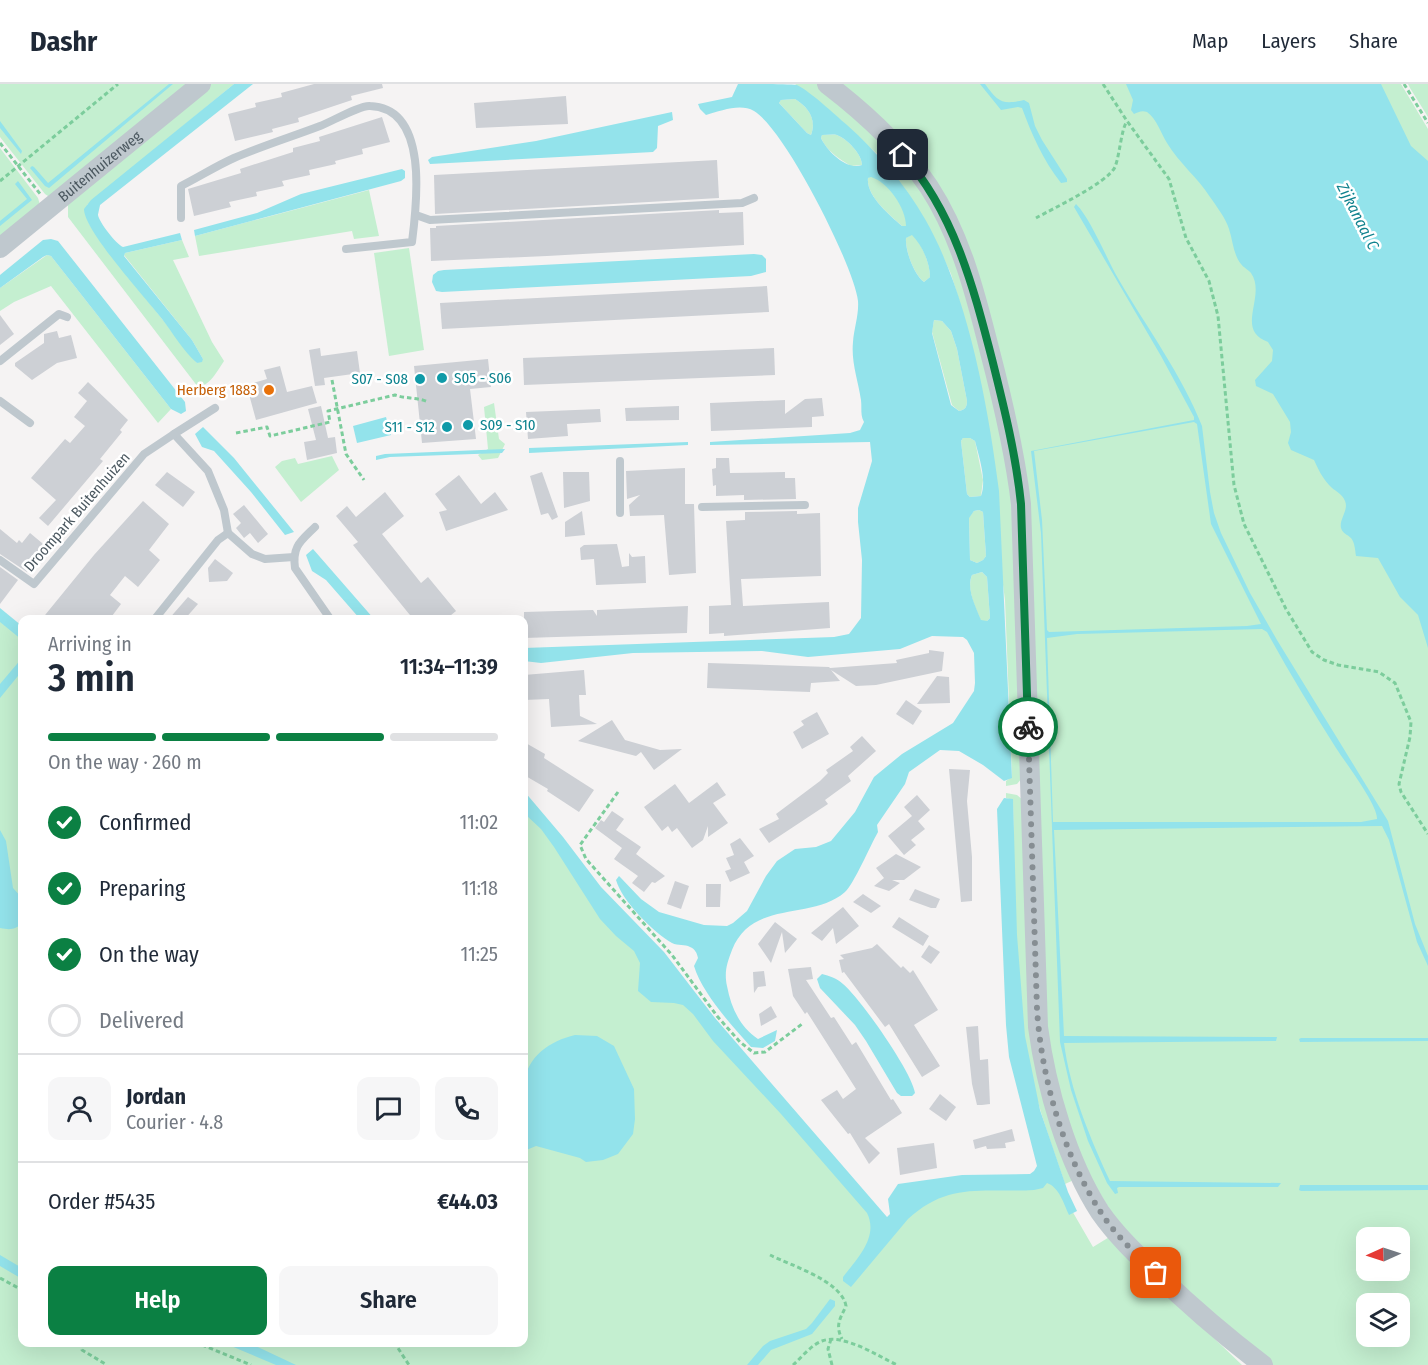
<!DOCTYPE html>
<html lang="en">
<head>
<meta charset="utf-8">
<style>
  :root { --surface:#fff; --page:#f6f6f7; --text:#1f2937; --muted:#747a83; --line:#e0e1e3; --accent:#0b8043 }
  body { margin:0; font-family:"Fira Sans Condensed",sans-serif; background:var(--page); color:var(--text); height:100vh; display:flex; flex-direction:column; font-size:22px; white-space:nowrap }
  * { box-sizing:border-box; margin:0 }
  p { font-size:20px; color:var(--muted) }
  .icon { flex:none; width:33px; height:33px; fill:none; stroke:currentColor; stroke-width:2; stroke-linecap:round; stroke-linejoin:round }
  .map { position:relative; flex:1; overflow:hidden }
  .panel { position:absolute; left:18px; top:531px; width:510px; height:732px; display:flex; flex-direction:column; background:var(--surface); border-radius:12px; box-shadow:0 6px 24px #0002 }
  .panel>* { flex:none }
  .needle { width:39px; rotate:267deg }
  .fabs { position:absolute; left:1356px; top:1143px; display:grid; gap:12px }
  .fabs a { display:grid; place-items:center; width:54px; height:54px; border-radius:12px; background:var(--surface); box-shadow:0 6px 24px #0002; font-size:30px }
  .pin { position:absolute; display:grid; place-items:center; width:51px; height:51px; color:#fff; margin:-26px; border-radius:12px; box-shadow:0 3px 9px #0006 }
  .courier { position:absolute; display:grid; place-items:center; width:60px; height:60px; margin:-30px; border:4px solid #0b8043; border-radius:50%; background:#fff; color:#222; box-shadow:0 2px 8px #0007 }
  .summary em { font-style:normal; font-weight:600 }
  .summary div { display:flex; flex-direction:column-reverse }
  .summary { display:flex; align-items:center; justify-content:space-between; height:102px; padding:0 30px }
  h1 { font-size:39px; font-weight:600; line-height:45px }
  .bar { display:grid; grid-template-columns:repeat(4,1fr); gap:9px 6px; align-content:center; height:72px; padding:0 30px }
  .bar i { height:8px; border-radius:4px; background:var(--line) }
  .bar .active { background:var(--accent) }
  .bar p { grid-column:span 4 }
  .line { display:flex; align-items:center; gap:15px; padding:0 30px; border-top:2px solid var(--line) }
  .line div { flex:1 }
  .round { display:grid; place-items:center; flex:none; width:63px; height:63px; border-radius:12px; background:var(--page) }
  ol { padding:0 30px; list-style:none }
  li { display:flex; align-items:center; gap:18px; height:66px }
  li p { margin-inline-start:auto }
  li .icon { padding:6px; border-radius:50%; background:var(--accent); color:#fff; stroke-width:4 }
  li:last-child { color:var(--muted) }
  li i { width:33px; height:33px; border:3px solid var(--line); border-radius:50% }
  .cta { display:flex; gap:12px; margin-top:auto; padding:12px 30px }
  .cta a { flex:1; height:69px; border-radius:12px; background:var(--accent); color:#fff; font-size:24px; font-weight:600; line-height:69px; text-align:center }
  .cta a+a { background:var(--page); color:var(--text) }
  header { display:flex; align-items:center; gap:36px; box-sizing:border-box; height:84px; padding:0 30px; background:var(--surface); border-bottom:2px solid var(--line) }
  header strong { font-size:28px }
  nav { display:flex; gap:33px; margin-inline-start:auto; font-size:21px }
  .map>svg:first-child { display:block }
  .green { fill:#c4efd0; fill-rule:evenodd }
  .water { fill:#93e3eb; fill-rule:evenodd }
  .building { fill:#cdd0d5 }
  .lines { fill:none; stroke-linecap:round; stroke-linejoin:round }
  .path { stroke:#7ccd9c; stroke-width:3; stroke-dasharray:4.5 3; stroke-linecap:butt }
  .service { stroke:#bfc8ce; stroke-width:8 }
  .tertiary { stroke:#bfc8ce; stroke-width:20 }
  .done { stroke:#868e93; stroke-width:6; stroke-dasharray:0 10.8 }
  .route { stroke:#0b8043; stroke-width:8 }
  .culture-dot { fill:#0f9aa8; stroke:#fff; stroke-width:2 }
  .food-dot { fill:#e8710a; stroke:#fff; stroke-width:2 }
  .labels { text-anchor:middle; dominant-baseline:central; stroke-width:5; stroke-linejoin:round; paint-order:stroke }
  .street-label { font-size:15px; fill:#4b5860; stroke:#fff }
  .culture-label { font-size:15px; fill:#0d838f; stroke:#fff; text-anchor:start }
  .food-label { font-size:15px; fill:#c56008; stroke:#fff; text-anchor:end }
  .water-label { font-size:16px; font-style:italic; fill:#10828e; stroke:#fff }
</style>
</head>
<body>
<header>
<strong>Dashr</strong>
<nav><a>Map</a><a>Layers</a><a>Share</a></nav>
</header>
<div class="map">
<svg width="1428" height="1281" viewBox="0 0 1428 1281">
  <rect width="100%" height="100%" fill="#f5f3f3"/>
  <g class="green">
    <polygon points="0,0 191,0 51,114 45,110 0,53"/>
    <path d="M211 0H234L87 121 89 140 101 158 197 279 203 275 192 256 124 171 125 169 182 156 189 173 173 176 212 258 224 277C217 287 211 301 198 303L68 133V121L96 94Z"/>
    <polygon points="795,0 817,0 841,18 912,90 951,158 1010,378 1022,694 1017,700 1006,702 1006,697 1012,693 1005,516 973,269 959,216 951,190 937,160 877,70 836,32"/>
    <path d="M836 0H1401L1428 45V1281H1272L1227 1246 1120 1142 1083 1082 1047 972 1028 436 957 146ZM1366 1154H1400V1186H1366ZM1366 1220H1400V1252H1366Z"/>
    <polygon points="1408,0 1428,0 1428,33 1410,4"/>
    <path d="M795 15C808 23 817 35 811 51L807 49 779 19 781 16Z"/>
    <path d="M822 51C827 51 833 50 837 51 847 55 862 70 862 81L851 82C839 75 827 67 821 54Z"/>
    <polygon points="0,64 38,114 40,121 0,157"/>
    <path d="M871 92C889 98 906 123 907 142H902C890 131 866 112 868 94Z"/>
    <polygon points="369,106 379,152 354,155 352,147 199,172 195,152"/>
    <path d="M912 150C922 160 930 179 930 193L924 198C914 191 905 166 906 154Z"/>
    <polygon points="409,164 424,266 389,272 374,169"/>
    <polygon points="47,171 51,172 171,325 158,339 51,202 14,218 0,227 0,204"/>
    <path d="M934 236 942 237 951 247 957 265 967 317C967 323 965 326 959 327L952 321 932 248Z"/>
    <polygon points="494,319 499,355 505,360 498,374 482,376 478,371 488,365 484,323"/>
    <polygon points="963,354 970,354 975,357 983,396 981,412 970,413 967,410 961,357"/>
    <polygon points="332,372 339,386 301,418 275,383 282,377 295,374 298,380"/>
    <polygon points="979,426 983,428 986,472 983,476 977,479 970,476 969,433 974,427"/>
    <path d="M982 488 987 493 990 534 987 537H981C976 524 966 505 972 491Z"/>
    <polygon points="0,532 22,549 22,1258 524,1258 524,719 886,1144 922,1111 1048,1093 1071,1125 1093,1163 1111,1152 1145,1188 1242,1281 0,1281"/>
    <path d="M1006 709 1017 711 1024 717 1029 883 1076 1095 1065 1100C1053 1064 1039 1028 1031 990 1012 901 1015 806 1013 716L1006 714Z"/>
  </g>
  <g class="water">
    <polygon points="169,0 173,0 49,104 45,102 30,84 32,82 34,83 48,99"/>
    <path d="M234 0H253L100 121C100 122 98 130 98 131 99 138 116 160 123 163L180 149 182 156 125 169 124 172 192 256 203 275 202 278 197 279C183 267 173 249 162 235 146 214 84 147 84 125L91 116Z"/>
    <path d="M738 0C750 0 788 0 797 1 811 8 834 30 847 41 877 68 905 100 925 135 968 210 988 321 999 407L1012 694 1004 697 983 681 959 667 940 666 909 688 905 700 877 741 878 748C870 762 854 800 845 808 812 837 752 815 732 866 727 879 724 888 727 902 731 923 739 942 758 955L777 946 775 957 763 964 751 963C732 942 702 909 694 882L698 874C697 869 695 865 690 863 685 860 678 862 672 859 653 848 622 817 616 796L619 792 621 794 641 815 659 828 704 841 727 842 733 839 747 827 766 792 777 777 795 765 816 763 831 757 855 728 874 693 902 670 953 639 974 607 975 599 974 569 967 556 963 553 932 552 900 565 808 573 762 567 633 569 541 579 524 577V564L834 553 849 550 861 534 862 476 858 438V424L872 377 870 358 710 361V358L850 349 860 346 864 338C860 331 862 324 861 316 858 296 851 278 853 258 854 244 859 231 858 217 854 182 785 45 754 27 740 19 721 27 706 31L700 25 698 20 732 13ZM795 15C808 23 817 35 811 51L807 49 779 19 781 16ZM822 51C827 51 833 50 837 51 847 55 862 70 862 81 847 87 827 67 821 54ZM871 93C888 98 906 124 906 142H902C890 131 866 112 868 94ZM912 151C922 161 930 179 930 193L924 198C914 191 905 166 906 154ZM934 236 942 237 951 247 957 265 967 317C967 323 965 326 959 327L951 321 932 249ZM963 354H970L975 357C979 373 987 396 981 412L970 413 967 410 961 357ZM979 426 983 428 986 472 983 476 977 479 970 476 969 434 974 427ZM982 488 987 493 990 534 987 537 981 536C976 523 966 505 972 491Z"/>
    <path d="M980 0H985C998 18 1002 21 1024 16L1029 19 1035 42 1042 56 1067 95V98L1061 99C1043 76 1032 51 1022 24L1018 23 1001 26Z"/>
    <path d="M1126 0H1381L1411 62 1428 77V564L1418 531 1400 513 1378 474 1356 472C1355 466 1355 459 1351 454 1347 450 1343 450 1341 444 1339 435 1349 426 1345 417 1342 409 1334 407 1329 401 1322 393 1318 385 1314 376L1291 366 1288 359 1291 348 1290 338 1273 310 1256 302 1255 296 1272 277 1273 266 1268 258C1234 246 1267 212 1251 189 1249 186 1244 184 1241 180 1233 170 1233 157 1229 145 1226 135 1217 123 1210 113 1198 94 1179 79 1167 59 1161 50 1157 35 1147 28 1142 26 1138 28 1134 30L1131 26 1133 16Z"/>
    <polygon points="672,28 673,36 658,42 657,64 653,68 430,80 428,76 432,73 536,57"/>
    <polygon points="0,37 22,67 21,70 0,44"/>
    <polygon points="402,85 405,87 405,94 401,97 195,152 194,146 257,129 301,110"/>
    <polygon points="18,97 32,116 0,142 0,137 27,115 15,100"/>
    <path d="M1076 120C1091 135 1107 176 1119 196 1147 244 1182 291 1202 342L1210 408 1214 429 1221 449 1250 509 1277 556 1388 737 1415 840 1428 872V882L1417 858 1389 756 1382 742 1054 746 1064 952 1277 953 1276 957 1064 959C1070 1006 1090 1054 1110 1097L1281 1099 1278 1103H1119L1117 1104 1118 1109 1115 1110 1107 1099 1088 1057 1071 1006 1060 958 1041 449 1031 367 1194 336V333L1161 272 1074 123ZM1194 338 1197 340 1211 440 1261 540 1247 542 1049 548 1047 546 1042 436 1034 367ZM1262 545 1267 548C1288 587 1312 626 1336 664 1345 678 1378 721 1377 735L1361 738H1053L1047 554 1077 550Z"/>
    <polygon points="51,155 58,157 185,318 186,327 181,330 171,325 51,172 47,171 43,173 0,204 0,191 43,156"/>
    <polygon points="754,170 762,171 766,175 766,188 751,192 442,208 436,207 432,198 433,191 438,187 444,186"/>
    <polygon points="386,333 391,351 357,359 353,342"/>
    <polygon points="203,343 234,374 294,448 285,451 251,408 214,367 202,363 195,350"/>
    <polygon points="688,358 688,361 529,369 529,364"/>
    <polygon points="505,365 502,369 390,373 376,376 376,372 385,370"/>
    <polygon points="313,465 374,535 360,535 326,496 312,487 306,471"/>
    <polygon points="0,524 22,542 22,556 0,538"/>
    <polygon points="22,574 22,587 0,614 0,600"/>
    <path d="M524 707 563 753 601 803 664 868 715 934 887 1133 890 1130 888 1115 898 1100 962 1091 1030 1090 1034 1087 1037 1082 1009 973 1006 941 997 725 1004 714 1013 715 1017 851 1025 952 1040 1026 1068 1108 1077 1127 1069 1131C1064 1120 1059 1103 1047 1099L1043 1104 1034 1106C984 1109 949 1097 908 1135L851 1203 843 1197V1193C857 1175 879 1153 867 1129L781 1030 713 957 693 930 683 921 674 919 651 918 638 907 640 879 634 867 616 852 600 835 554 763 541 745 527 732 524 724Z"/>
    <path d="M0 746 6 757 13 804 22 814V839C15 846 10 846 0 844Z"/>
    <path d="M822 890C829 892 837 894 843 900 860 914 912 988 915 1009L912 1012H901L897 1009 866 957 855 941 820 904 817 895Z"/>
    <path d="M575 951 597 952 614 962 634 1005 635 1035 633 1050 618 1070 603 1076 586 1078 580 1074 536 1062 524 1067C523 1053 523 1038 524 1024 525 1016 523 1008 524 1000 527 972 550 957 575 951Z"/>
    <polygon points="1301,954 1428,954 1428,957 1300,958 1299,955"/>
    <polygon points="1300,1101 1428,1101 1428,1106 1301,1107 1299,1106"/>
    <polygon points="0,1171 22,1184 22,1195 0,1182"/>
    <polygon points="830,1215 835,1217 835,1222 812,1250 771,1266 758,1281 747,1281 763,1262 770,1257 806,1245 812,1239"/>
    <polygon points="224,1259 249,1259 296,1281 276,1281"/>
  </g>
  <g class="building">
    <polygon points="314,0 382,0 383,4 351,12 352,16 298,34 299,38 272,45 273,48 235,57 228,30 256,23 255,19 282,13 281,9"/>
    <polygon points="566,12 568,40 476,44 474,19"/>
    <polygon points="382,33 390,58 362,65 363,70 335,77 336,80 309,86 310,91 282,97 284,102 256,108 257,112 229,118 231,123 194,132 188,105 241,89 240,85 293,68 293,64 320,57 319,53"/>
    <polygon points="717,76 719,114 435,130 434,91"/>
    <polygon points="719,126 719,129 743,128 744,161 547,172 431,177 430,144 436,144 436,142"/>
    <polygon points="767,202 769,228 442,245 440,219"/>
    <polygon points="0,231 14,250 0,261"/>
    <polygon points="57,247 59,254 71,251 77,274 57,279 32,296 15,282 15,279 44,259 44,250"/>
    <polygon points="320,264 321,272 357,267 360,289 324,294 325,301 315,302 309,266"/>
    <polygon points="774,264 775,291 524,301 523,274"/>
    <polygon points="488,275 491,303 470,305 476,355 422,359 414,282"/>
    <polygon points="280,282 287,308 312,302 317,319 256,336 250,314 250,300 267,295 264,286"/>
    <polygon points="88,298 128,336 120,346 122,348 100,375 103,377 48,442 39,434 56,416 31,394 65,355 70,359 85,342 74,333 87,317 78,309"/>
    <polygon points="822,314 824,332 812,333 812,343 711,347 710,319 785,316 785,330 805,315"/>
    <polygon points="321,322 328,354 335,353 337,369 307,376 304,358 316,356 308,325"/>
    <polygon points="679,322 679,336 626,337 625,324"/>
    <polygon points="600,325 601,338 567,340 568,352 528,355 526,328"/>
    <polygon points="716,374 729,374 730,389 785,388 785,394 795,394 796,415 744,416 744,411 716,412 716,401 713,402 712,385 716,384"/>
    <polygon points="685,384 685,420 694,420 696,489 669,491 664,431 630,432 629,421 640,411 627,415 626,387"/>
    <polygon points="167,388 195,408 183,423 155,401"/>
    <polygon points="542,388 558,433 552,436 548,429 541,431 530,392"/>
    <polygon points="563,388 589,388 590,417 564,424"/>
    <polygon points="459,391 481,420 495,408 508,426 446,447 439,428 447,426 435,410"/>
    <polygon points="385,408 404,432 382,450 421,499 428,493 456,527 445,536 414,536 353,461 358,458 336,432 347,422 356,433"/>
    <polygon points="143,417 169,440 149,466 160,476 138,503 125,492 110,511 121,520 109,536 41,536 94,471"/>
    <polygon points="244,421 268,450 258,459 250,449 244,454 236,444 241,439 233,430"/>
    <polygon points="582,427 585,451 565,453 565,438"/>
    <polygon points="797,427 797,430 820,429 821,492 741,495 743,522 829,518 830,544 724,552 724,549 709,550 709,522 731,521 726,437 745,436 745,428"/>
    <polygon points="0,445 17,459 19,456 22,459 30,449 48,464 27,488 0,470"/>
    <polygon points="617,460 622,483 629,482 629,469 632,473 645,472 646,499 596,501 594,475 581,476 580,464 584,461"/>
    <polygon points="215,475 233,489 227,497 209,498 208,484"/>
    <polygon points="0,483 18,496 0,520"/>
    <polygon points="188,513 198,520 184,536 168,536"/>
    <polygon points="688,522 687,549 524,554 524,528 593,526 597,532 597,526"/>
    <polygon points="929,566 944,568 942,587 876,601 856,602 831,586 840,597 811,599 810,608 707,604 708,579 829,583 830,584 897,579 896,576 929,569"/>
    <polygon points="584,586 586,611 579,611 580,632 597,640 551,643 549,615 524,616 524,591"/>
    <polygon points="937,592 949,593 950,619 917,620"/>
    <polygon points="906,616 922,627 913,641 896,630"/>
    <polygon points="817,628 829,650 802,665 793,648 804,641 801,637"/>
    <polygon points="612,636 625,656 660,666 682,665 654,686 641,668 636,672 578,657"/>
    <polygon points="862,652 876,667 848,692 851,697 825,716 828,720 769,759 759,745 779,735 776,730 820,697 828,689 826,686 853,667 850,663"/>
    <polygon points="524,658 545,670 544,674 594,706 579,728 547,707 548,705 524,691"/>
    <polygon points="949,685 970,686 967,717 972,773 972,817 961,818"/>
    <polygon points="717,698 726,711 713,719 728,739 708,753 708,742 703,756 692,764 677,744 672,748 668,742 662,747 644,723 675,700 689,719"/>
    <polygon points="917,711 930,726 918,737 925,745 911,756 916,761 904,771 888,752 912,732 904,723"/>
    <polygon points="612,727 624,735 616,746 641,763 636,770 665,792 655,799 652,798 644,808 632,799 638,792 614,775 622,764 595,744 601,736 604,738"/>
    <polygon points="740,754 754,772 744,778 750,789 730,798 725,787 731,785 726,774 734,771 730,760"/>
    <polygon points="896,770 921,783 904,796 892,796 900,799 889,807 874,802 884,794 876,784"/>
    <polygon points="675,797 689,802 681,825 667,820"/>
    <polygon points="706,800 721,800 720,823 706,823"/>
    <polygon points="915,805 940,815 936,824 931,824 909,816"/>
    <polygon points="863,810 881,822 871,829 853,818"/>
    <polygon points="843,823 859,842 836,860 833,844 822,857 811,849"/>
    <polygon points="899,833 929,852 923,862 892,843"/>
    <polygon points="775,838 797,855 785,869 782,848 771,879 758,860"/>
    <polygon points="877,860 901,884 903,882 910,889 913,886 938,926 914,941 940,982 922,993 889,940 885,943 844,888 842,889 839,876 844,875 840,871 872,864"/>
    <polygon points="929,861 940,868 931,880 921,873"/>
    <polygon points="811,883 813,895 806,896 831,934 834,933 852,961 856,958 891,1016 893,1015 902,1029 865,1054 880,1069 869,1080 850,1049 848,1050 821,1016 837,1006 843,1015 856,1005 807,928 805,930 793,912 788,885"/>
    <polygon points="764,887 766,902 758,903 754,909 753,888"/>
    <polygon points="771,922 777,933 761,942 759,930"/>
    <polygon points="978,942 980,976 988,975 990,1020 982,1021 977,1021 972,1000 966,943"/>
    <polygon points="940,1010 956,1023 946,1037 929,1025"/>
    <polygon points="1012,1045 1015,1057 1005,1059 1006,1064 987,1065 986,1062 975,1065 973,1056"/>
    <polygon points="934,1059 937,1084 900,1091 897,1064"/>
  </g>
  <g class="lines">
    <g class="path">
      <polyline points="1103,0 1127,37 1169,95 1186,154 1209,197 1218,232 1234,401 1244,440 1286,525 1312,568 1324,576 1338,581 1379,588 1395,599 1411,638 1410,653 1399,700 1401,708 1428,750"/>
      <polyline points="1404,0 1428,39"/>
      <polyline points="0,59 41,111"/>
      <polyline points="0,97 118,0"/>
      <path d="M1036 134C1054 124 1107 99 1115 83 1120 70 1121 46 1127 37"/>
      <polyline points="332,296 346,370 364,396"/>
      <path d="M236 349 267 343 270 352 330 338 328 327 395 311C406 315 417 313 428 318"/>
      <polyline points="618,708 580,761 586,775 672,871 717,932 740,958 754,969 765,968 802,940"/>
      <path d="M770 1171C790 1181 842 1197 846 1222 840 1235 835 1241 842 1255"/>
      <polyline points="0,1194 22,1206"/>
      <polyline points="831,1255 828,1265 832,1281"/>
      <polyline points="80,1258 82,1266 107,1281"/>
      <polyline points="195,1258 251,1281"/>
      <polyline points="394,1258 409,1281"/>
      <path d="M793 1281C802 1273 811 1261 822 1257 843 1249 878 1272 897 1281"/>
    </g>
    <g class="service">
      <polyline points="416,131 430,136 742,119 754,114"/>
      <path d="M181 134V102C199 93 216 82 234 74 262 62 291 53 320 42 331 38 360 21 370 22 429 24 417 119 412 158L346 165"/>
      <polyline points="0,277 59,230 67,233"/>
      <polyline points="0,317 30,339"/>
      <polyline points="215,324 174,350 208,387 224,426 228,449"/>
      <polyline points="620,377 620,429"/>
      <polyline points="702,423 805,421"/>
      <path d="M315 443C301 457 292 462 295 484L331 536"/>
      <polyline points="0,476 34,500 144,370 174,350"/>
      <polyline points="154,536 218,456 228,449 252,470 265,475 294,473"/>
    </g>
    <g class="tertiary">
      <path d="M827 0C865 29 902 63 929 103 961 152 976 212 990 268 1003 318 1015 369 1021 420L1038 943C1046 1003 1067 1077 1100 1128 1116 1151 1136 1170 1156 1189 1190 1222 1225 1252 1263 1281"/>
      <path id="s1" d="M0 164 201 0"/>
    </g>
  </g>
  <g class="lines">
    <path class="done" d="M1028 643 1037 925C1041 992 1063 1070 1100 1127 1115 1151 1136 1170 1156 1189"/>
    <path class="route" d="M903 71C954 128 973 202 992 275 1004 323 1016 371 1021 420L1028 643"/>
  </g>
  <g class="culture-dot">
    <circle cx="442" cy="294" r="6"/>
    <circle cx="420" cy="295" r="6"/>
    <circle cx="468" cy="341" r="6"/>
    <circle cx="447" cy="343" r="6"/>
  </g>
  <circle class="food-dot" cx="269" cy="306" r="6"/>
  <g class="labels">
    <g class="street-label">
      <text stroke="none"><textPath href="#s1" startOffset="129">Buitenhuizerweg</textPath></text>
      <text transform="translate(77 428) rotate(-49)">Droompark Buitenhuizen</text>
    </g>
    <g class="culture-label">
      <text x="454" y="294">S05 - S06</text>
      <text x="408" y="295" text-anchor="end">S07 - S08</text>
      <text x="480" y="341">S09 - S10</text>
      <text x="435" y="343" text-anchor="end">S11 - S12</text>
    </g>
    <g class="food-label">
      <text x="257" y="306">Herberg 1883</text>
    </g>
    <g class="water-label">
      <text transform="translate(1358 132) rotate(63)">Zijkanaal C</text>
    </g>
  </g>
</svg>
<div class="fabs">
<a><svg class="needle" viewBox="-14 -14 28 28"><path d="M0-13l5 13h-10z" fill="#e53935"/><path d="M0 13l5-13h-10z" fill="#747a83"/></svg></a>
<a><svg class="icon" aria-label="layers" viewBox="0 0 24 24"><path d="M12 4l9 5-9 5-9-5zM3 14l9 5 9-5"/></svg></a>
</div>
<div class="pin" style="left:1156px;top:1189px;background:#ea580c"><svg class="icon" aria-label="bag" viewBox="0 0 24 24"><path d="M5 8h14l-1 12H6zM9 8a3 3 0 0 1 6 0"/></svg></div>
<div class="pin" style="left:903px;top:71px;background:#1f2937"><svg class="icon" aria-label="home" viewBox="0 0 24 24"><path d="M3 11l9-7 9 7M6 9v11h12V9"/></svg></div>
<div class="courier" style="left:1028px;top:643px"><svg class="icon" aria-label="bike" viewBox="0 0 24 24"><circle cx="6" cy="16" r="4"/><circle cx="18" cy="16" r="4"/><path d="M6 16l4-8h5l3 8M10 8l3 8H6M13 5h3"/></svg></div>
<section class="panel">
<div class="summary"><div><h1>3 min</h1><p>Arriving in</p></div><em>11:34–11:39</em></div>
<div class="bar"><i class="active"></i><i class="active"></i><i class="active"></i><i></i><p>On the way · 260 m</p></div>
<ol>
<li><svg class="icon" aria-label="check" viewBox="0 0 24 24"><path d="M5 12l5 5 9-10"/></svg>Confirmed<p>11:02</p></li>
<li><svg class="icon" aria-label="check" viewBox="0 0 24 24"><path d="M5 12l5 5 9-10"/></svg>Preparing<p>11:18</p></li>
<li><svg class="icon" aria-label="check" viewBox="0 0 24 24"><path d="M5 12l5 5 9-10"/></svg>On the way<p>11:25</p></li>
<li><i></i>Delivered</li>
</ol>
<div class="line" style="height:108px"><a class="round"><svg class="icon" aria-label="person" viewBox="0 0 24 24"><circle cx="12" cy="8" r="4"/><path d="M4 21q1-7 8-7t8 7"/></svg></a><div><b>Jordan</b><p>Courier · 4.8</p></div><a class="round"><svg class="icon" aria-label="chat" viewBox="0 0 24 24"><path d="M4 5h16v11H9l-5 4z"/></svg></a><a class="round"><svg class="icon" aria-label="phone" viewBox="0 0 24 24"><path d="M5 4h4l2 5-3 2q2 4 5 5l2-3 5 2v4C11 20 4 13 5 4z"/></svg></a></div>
<div class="line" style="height:78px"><div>Order #5435</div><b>€44.03</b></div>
<div class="cta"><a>Help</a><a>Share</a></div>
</section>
</div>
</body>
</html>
